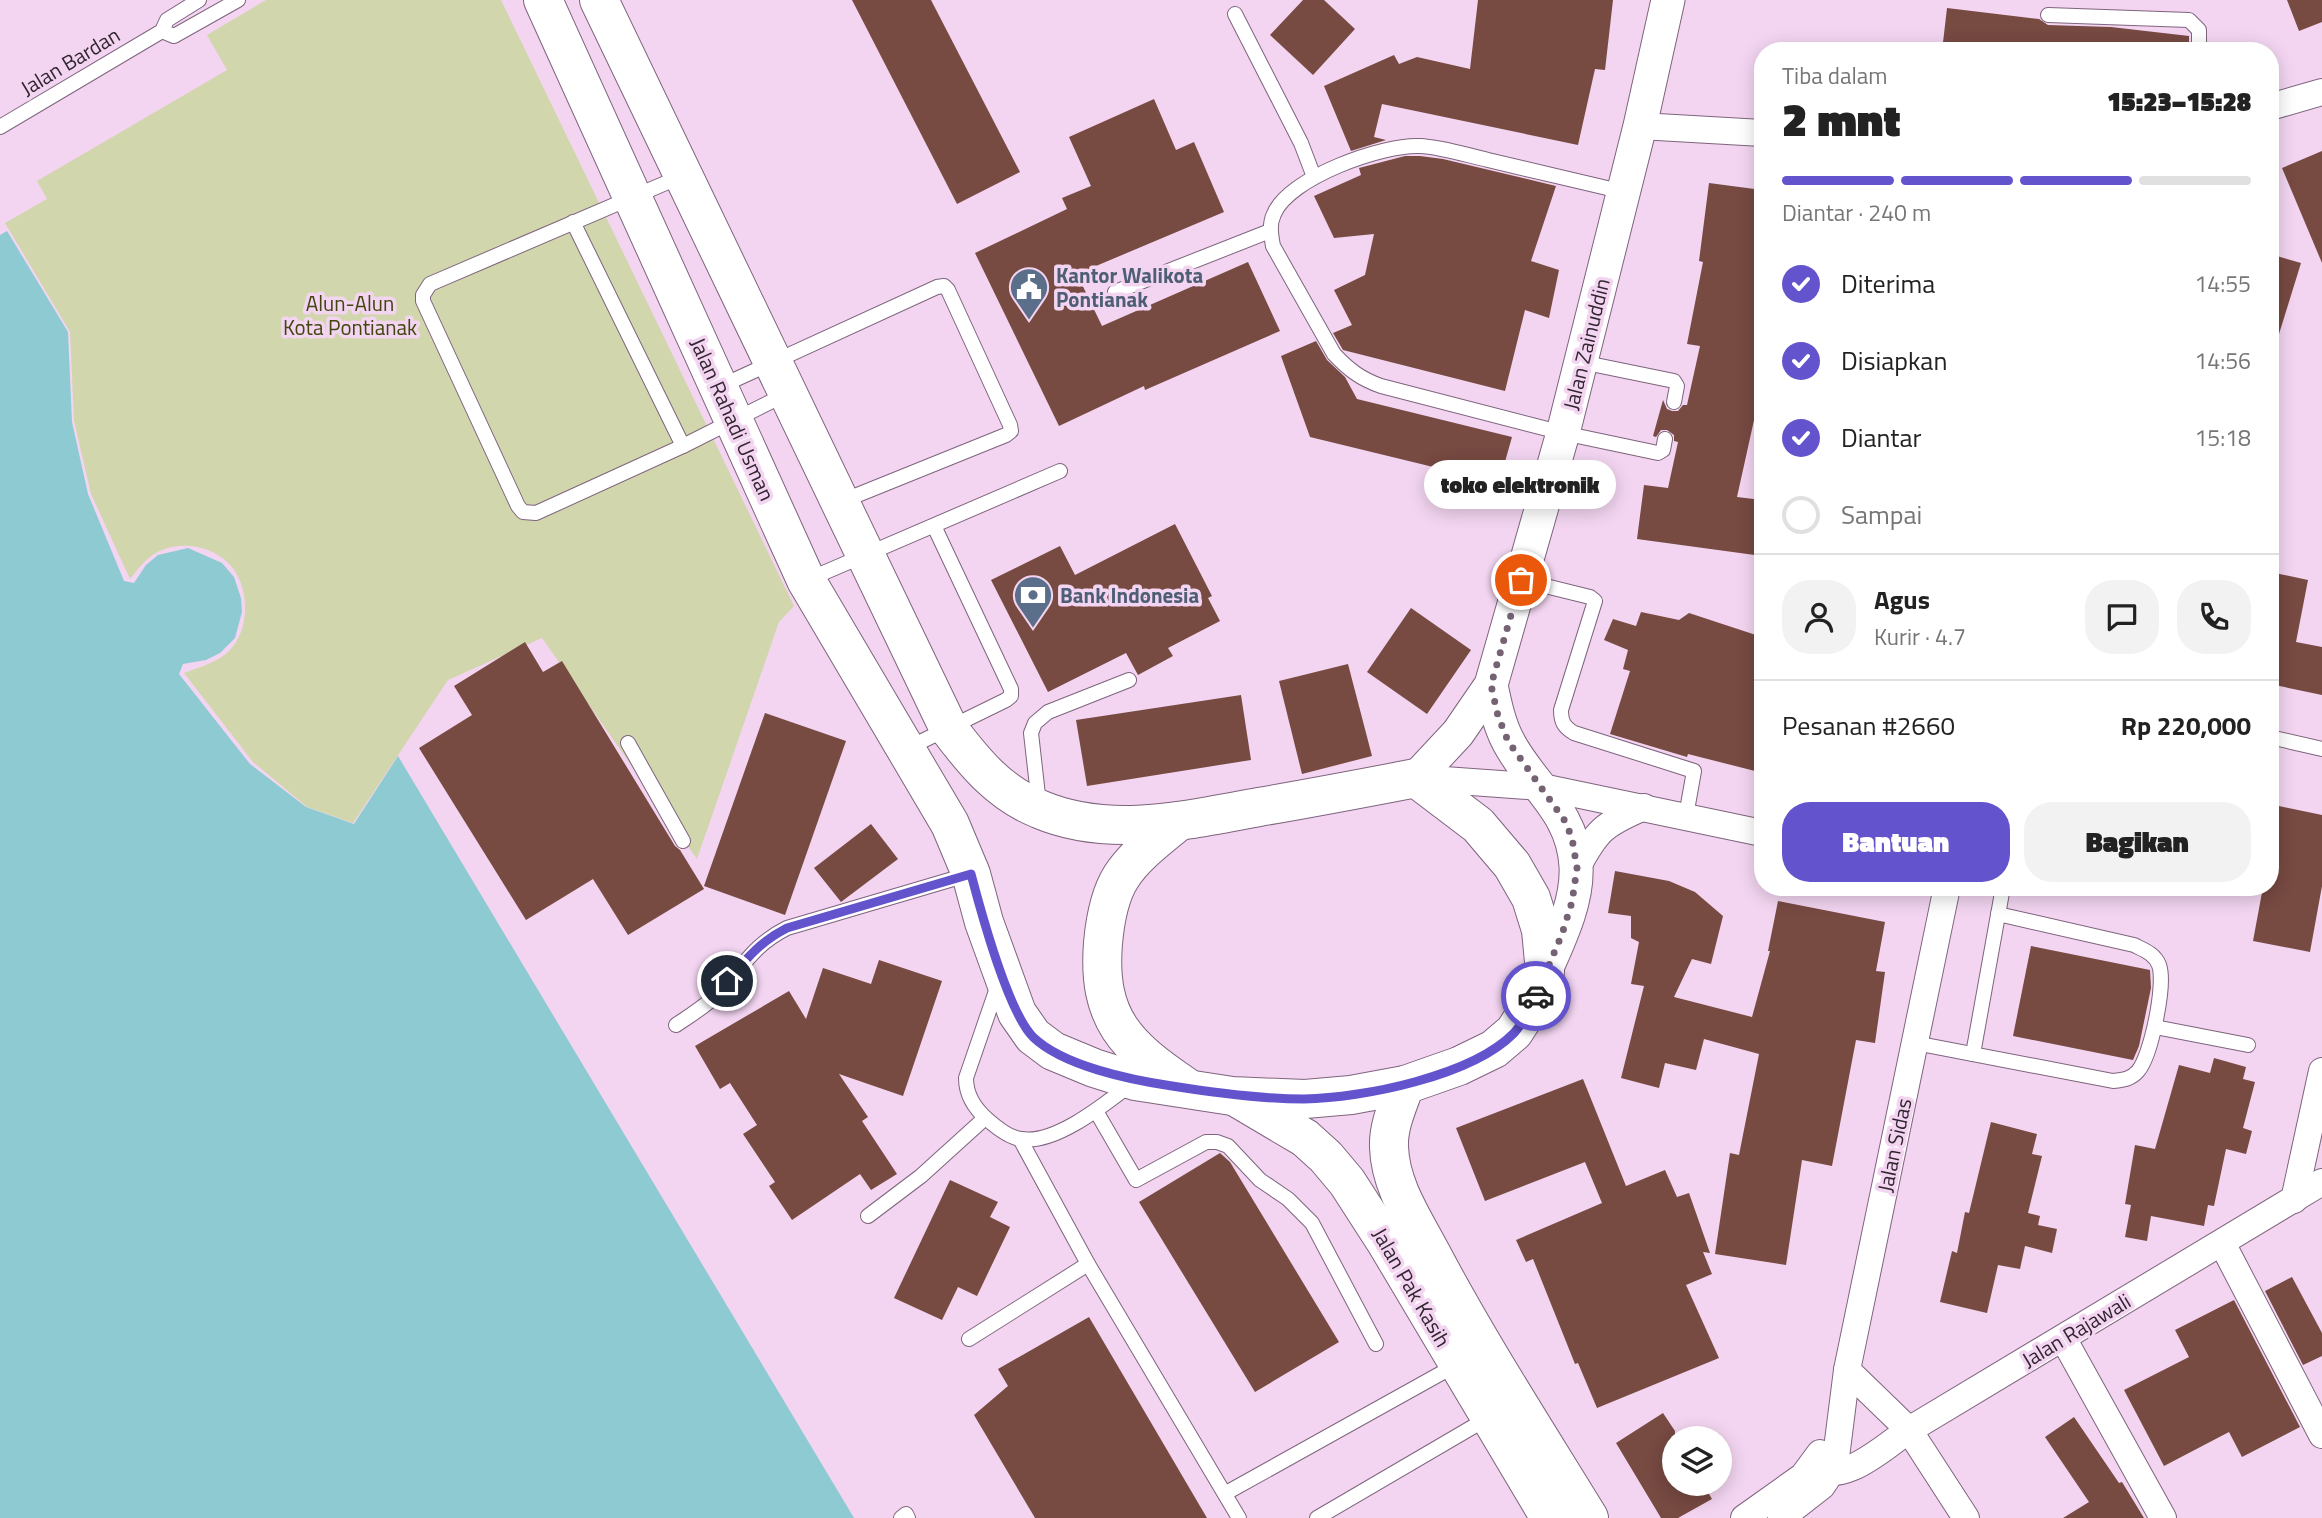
<!DOCTYPE html>
<html lang="id">
<head>
<meta charset="utf-8">
<style>
  :root { --surface:#fff; --page:#f2f2f2; --text:#222; --muted:#767676; --line:#e0e0e0; --accent:#6354cd }
  body { margin:0; font-family:"Titillium Web",sans-serif; background:var(--page); color:var(--text); height:100vh; display:flex; flex-direction:column; font-size:26px; white-space:nowrap }
  * { box-sizing:border-box; margin:0 }
  p { font-size:23px; color:var(--muted) }
  .icon { flex:none; width:38px; height:38px; fill:none; stroke:currentColor; stroke-width:2; stroke-linecap:round; stroke-linejoin:round }
  .map { position:relative; flex:1; overflow:hidden }
  .sheet { position:absolute; left:1754px; top:42px; width:525px; height:854px; display:flex; flex-direction:column; background:var(--surface); border-radius:28px; box-shadow:0 4px 18px #0003 }
  .sheet>* { flex:none }
  .controls { position:absolute; left:1662px; top:1426px; display:grid; gap:14px }
  .controls a { display:grid; place-items:center; width:70px; height:70px; border-radius:50%; background:var(--surface); box-shadow:0 4px 18px #0003; font-size:35px }
  .pin { position:absolute; display:grid; place-items:center; width:60px; height:60px; color:#fff; margin:-30px; border:4px solid #fff; border-radius:50%; box-shadow:0 2px 7px #0007 }
  .courier { position:absolute; display:grid; place-items:center; width:70px; height:70px; margin:-35px; border:5px solid #6354cd; border-radius:50%; background:#fff; color:#222; box-shadow:0 2px 9px #0007 }
  .bubble { position:absolute; height:49px; border-radius:24px; background:var(--surface); box-shadow:0 4px 18px #0003; font-size:23px; font-weight:800; line-height:49px; text-align:center }
  .summary em { font-style:normal; font-weight:800 }
  .summary div { display:flex; flex-direction:column-reverse }
  .summary { display:flex; align-items:center; justify-content:space-between; height:119px; padding:0 28px }
  h1 { font-size:46px; font-weight:800; line-height:52px }
  .bar { display:grid; grid-template-columns:repeat(4,1fr); gap:10px 7px; align-content:center; height:84px; padding:0 28px }
  .bar i { height:9px; border-radius:5px; background:var(--line) }
  .bar .current { background:var(--accent) }
  .bar p { grid-column:span 4 }
  .line { display:flex; align-items:center; gap:18px; padding:0 28px; border-top:2px solid var(--line) }
  .line div { flex:1 }
  .round { display:grid; place-items:center; flex:none; width:74px; height:74px; border-radius:28px; background:var(--page) }
  ol { padding:0 28px; list-style:none }
  li { display:flex; align-items:center; gap:21px; height:77px }
  li p { margin-inline-start:auto }
  li .icon { padding:7px; border-radius:50%; background:var(--accent); color:#fff; stroke-width:4 }
  li:last-child { color:var(--muted) }
  li i { width:38px; height:38px; border:4px solid var(--line); border-radius:50% }
  .cta { display:flex; gap:14px; margin-top:auto; padding:14px 28px }
  .cta a { flex:1; height:80px; border-radius:28px; background:var(--accent); color:#fff; font-size:28px; font-weight:800; line-height:80px; text-align:center }
  .cta a+a { background:var(--page); color:var(--text) }
  .map>svg:first-child { display:block }
  .green { fill:#d1d6ad }
  .water { fill:#8dcad2 }
  .building { fill:#774a42 }
  .lines { fill:none; stroke-linecap:round; stroke-linejoin:round }
  .service-casing { stroke:#7e647d; stroke-width:16 }
  .minor-casing { stroke:#7e647d; stroke-width:28 }
  .tertiary-casing { stroke:#7e647d; stroke-width:35 }
  .trunk-casing { stroke:#7e647d; stroke-width:40 }
  .service { stroke:#fff; stroke-width:14 }
  .minor { stroke:#fff; stroke-width:26 }
  .tertiary { stroke:#fff; stroke-width:33 }
  .trunk { stroke:#fff; stroke-width:38 }
  .done { stroke:#756374; stroke-width:7; stroke-dasharray:0 12.6 }
  .route { stroke:#6354cd; stroke-width:9 }
  .labels { text-anchor:middle; dominant-baseline:central; stroke-width:7; stroke-linejoin:round; paint-order:stroke }
  .street-label { font-size:21px; fill:#312630; stroke:#f3d5f1 }
  .service-label { font-size:21px; font-weight:bold; fill:#4e5e75; stroke:#f3d5f1; text-anchor:start }
  .park-label { font-size:21px; fill:#41450e; stroke:#f3d5f1 }
</style>
</head>
<body>
<div class="map">
<svg width="2322" height="1518" viewBox="0 0 2322 1518">
  <rect width="100%" height="100%" fill="#f3d5f1"/>
  <path class="green" d="M266 0H501L794 606 779 622 697 859 542 638 448 680 353 823 307 807 253 762 184 673C197 668 212 664 223 656 248 639 251 598 236 573 221 547 182 538 156 553 145 559 138 569 130 579L91 494 74 421 70 332 5 223 47 199 37 181 227 70 207 35Z"/>
  <polygon class="water" points="7,231 68,332 72,422 88,494 124,581 134,583 146,565 158,555 188,548 222,563 234,577 241,598 242,612 235,638 220,653 206,660 183,664 179,674 250,764 306,807 354,824 398,756 854,1518 0,1518 0,235"/>
  <g class="building">
    <polygon points="852,0 931,0 1020,172 957,204"/>
    <polygon points="1303,0 1324,0 1355,29 1313,75 1270,35"/>
    <polygon points="1478,0 1613,0 1605,70 1595,69 1578,145 1382,104 1374,137 1386,140 1351,151 1324,86 1394,55 1399,64 1417,57 1470,69"/>
    <polygon points="2287,0 2322,0 2322,22 2299,31"/>
    <polygon points="1947,8 2039,19 2048,25 2111,27 2189,36 2189,51 1942,51"/>
    <polygon points="1154,99 1176,150 1194,142 1224,212 1077,274 1102,326 1248,262 1280,331 1145,390 1144,386 1059,426 975,253 1067,209 1062,198 1091,186 1069,137"/>
    <polygon points="2322,151 2322,263 2282,168"/>
    <polygon points="1405,156 1420,156 1443,159 1556,186 1531,261 1559,270 1549,318 1525,310 1505,391 1343,350 1333,333 1352,325 1334,290 1365,275 1374,234 1334,238 1314,196 1361,175 1359,168"/>
    <polygon points="1709,183 1762,190 1762,384 1737,497 1762,500 1762,556 1637,539 1644,485 1668,488 1678,442 1674,441 1674,435 1667,430 1661,430 1656,437 1653,436 1663,400 1667,409 1672,411 1678,411 1683,405 1687,405 1700,346 1687,344 1703,262 1699,261"/>
    <polygon points="2270,254 2301,263 2275,347 2270,346"/>
    <polygon points="1316,341 1327,360 1345,377 1357,399 1512,437 1499,483 1310,437 1281,356"/>
    <polygon points="1175,524 1212,596 1208,598 1220,621 1168,648 1173,656 1138,675 1126,653 1048,692 991,580 1060,546 1075,575"/>
    <polygon points="2270,572 2308,580 2296,642 2322,647 2322,695 2270,684"/>
    <polygon points="1411,608 1471,650 1427,714 1367,672"/>
    <polygon points="1641,612 1679,620 1689,613 1762,637 1762,746 1755,771 1688,754 1687,757 1610,734 1630,671 1623,669 1628,650 1604,640 1613,619 1636,626"/>
    <polygon points="525,642 543,672 562,661 675,846 680,850 704,889 628,935 593,879 526,920 419,748 472,715 454,686"/>
    <polygon points="1348,664 1372,756 1302,774 1279,681"/>
    <polygon points="1241,695 1251,760 1087,786 1076,720"/>
    <polygon points="765,713 846,741 785,915 704,886"/>
    <polygon points="2279,806 2322,815 2322,886 2310,952 2253,941 2263,887 2270,887 2270,852"/>
    <polygon points="871,824 898,859 841,902 814,868"/>
    <polygon points="1615,871 1669,881 1695,892 1723,916 1711,964 1692,959 1674,997 1752,1017 1770,951 1768,951 1778,901 1885,922 1876,971 1885,972 1875,1043 1856,1040 1832,1166 1802,1160 1786,1265 1715,1254 1730,1153 1739,1155 1759,1054 1704,1039 1696,1070 1665,1063 1659,1088 1621,1078 1644,986 1631,984 1639,942 1631,938 1631,916 1608,913"/>
    <polygon points="2031,946 2150,970 2151,988 2139,1046 2133,1060 2013,1036"/>
    <polygon points="879,960 942,981 903,1096 839,1074 868,1117 862,1121 897,1174 871,1190 860,1174 792,1220 769,1186 775,1182 743,1134 757,1125 730,1083 720,1089 695,1046 789,991 806,1019 823,968 871,984"/>
    <polygon points="2214,1058 2246,1067 2243,1079 2255,1082 2243,1128 2252,1131 2246,1154 2226,1149 2214,1206 2208,1205 2204,1226 2151,1216 2147,1241 2125,1237 2131,1205 2125,1204 2135,1145 2155,1149 2179,1065 2210,1073"/>
    <polygon points="1583,1079 1626,1186 1665,1170 1677,1197 1689,1193 1710,1253 1703,1252 1712,1274 1686,1285 1719,1358 1597,1408 1578,1363 1575,1364 1533,1259 1526,1262 1516,1240 1602,1203 1585,1162 1485,1201 1456,1128"/>
    <polygon points="1991,1122 2037,1134 2032,1154 2042,1156 2028,1213 2040,1216 2038,1225 2057,1229 2052,1253 2025,1246 2020,1269 1998,1265 1987,1313 1940,1302 1952,1251 1957,1253 1965,1212 1969,1213"/>
    <polygon points="1220,1153 1230,1162 1339,1342 1255,1392 1139,1202"/>
    <polygon points="950,1180 998,1202 990,1217 1010,1227 977,1296 958,1287 942,1320 894,1298"/>
    <polygon points="2292,1277 2322,1333 2322,1356 2303,1365 2265,1291"/>
    <polygon points="2234,1300 2300,1427 2242,1457 2229,1432 2164,1466 2124,1390 2189,1357 2175,1330"/>
    <polygon points="1089,1317 1207,1518 1035,1518 974,1415 1008,1386 998,1369"/>
    <polygon points="1663,1413 1675,1431 1675,1484 1703,1484 1712,1499 1678,1518 1661,1518 1616,1443"/>
    <polygon points="2074,1417 2119,1483 2122,1482 2144,1518 2063,1518 2089,1502 2045,1437"/>
  </g>
  <g class="lines">
    <g class="service-casing">
      <g id="service">
        <polyline points="1235,14 1301,143 1314,177"/>
        <polyline points="2048,15 2189,20 2199,30 2199,51"/>
        <polyline points="162,31 174,36 238,0"/>
        <polyline points="0,127 162,31 167,20 199,0"/>
        <polyline points="682,176 430,284 423,295 423,301 518,506 523,512 536,513 683,446 788,393"/>
        <path d="M1624 192C1579 181 1533 171 1488 160 1466 155 1442 147 1420 146 1383 144 1288 178 1274 214 1269 224 1271 235 1273 246L1334 354C1349 370 1361 379 1381 386L1563 433 1658 453 1663 450 1665 439"/>
        <polyline points="573,222 683,446"/>
        <polyline points="1115,292 1270,231"/>
        <polyline points="1581,362 1674,381 1677,386 1674,402"/>
        <polyline points="719,387 937,287 944,286 948,290 1010,425 1011,431 1006,435 840,502"/>
        <polyline points="807,580 1060,471"/>
        <path d="M1521 580 1590 597 1595 601 1561 710C1561 722 1564 727 1574 733L1694 771 1686 816"/>
        <polyline points="2270,737 2322,749"/>
        <polyline points="628,743 683,841"/>
        <polyline points="908,748 1006,700 1011,696 1011,689 934,526"/>
        <polyline points="1039,804 1031,733 1035,723 1048,712 1129,680"/>
        <path d="M998 985 966 1078C966 1095 975 1109 988 1120 996 1127 1010 1138 1021 1139 1055 1145 1105 1104 1131 1084"/>
        <path d="M676 1025C688 1017 701 1009 712 999 741 972 749 947 787 928L970 874"/>
        <polyline points="2155,1027 2248,1045"/>
        <path d="M1915 1043 2113 1081C2124 1080 2131 1079 2138 1071 2151 1056 2166 984 2159 965 2155 954 2144 950 2134 945L1998 914"/>
        <polyline points="1973,1054 2003,887"/>
        <polyline points="1096,1111 1136,1180 1206,1142 1217,1142 1228,1146 1260,1180 1288,1199 1312,1223 1376,1344"/>
        <polyline points="1020,1139 1088,1264 1239,1518"/>
        <polyline points="868,1216 921,1176 985,1118"/>
        <polyline points="969,1339 1088,1264"/>
        <polyline points="1226,1493 1456,1365"/>
        <polyline points="901,1518 906,1514 908,1518"/>
        <polyline points="1317,1518 1488,1418"/>
      </g>
    </g>
    <g class="minor-casing">
      <g id="minor">
        <polyline points="2270,107 2322,92"/>
        <polyline points="1640,126 1762,133"/>
        <polyline points="1416,778 1542,787 1762,833"/>
        <path d="M1577 868C1597 830 1604 824 1644 807"/>
        <polyline points="2294,1200 2322,1071"/>
        <polyline points="2222,1243 2322,1435"/>
        <polyline points="2063,1338 2163,1518"/>
        <polyline points="1847,1370 1909,1430 1966,1518"/>
        <path d="M1811 1467C1844 1486 1881 1449 1909 1430L2322 1182"/>
        <polyline points="1744,1518 1803,1476 1820,1453"/>
        <polyline points="1781,1518 1822,1486 1830,1474 1836,1457 1847,1370 1947,887"/>
      </g>
    </g>
    <g class="tertiary-casing">
      <g id="tertiary">
        <path d="M1491 685C1495 704 1499 724 1508 741 1531 786 1573 810 1576 866 1578 902 1559 940 1545 972"/>
        <polyline points="1416,778 1458,733 1491,685 1563,433 1640,126 1668,0"/>
      </g>
    </g>
    <g class="trunk-casing">
      <g id="trunk">
        <path d="M543 0 806 580 950 824 971 874 984 922 1017 1013 1033 1036 1053 1051 1094 1068 1135 1081 1232 1096 1305 1099 1351 1095 1405 1085 1459 1066 1494 1049 1514 1032 1534 1001 1545 972 1541 930 1531 898 1512 865 1478 825 1416 778C1364 788 1311 798 1259 807 1187 820 1109 839 1039 809 999 793 974 762 949 729L599 0"/>
        <path d="M1179 821C1159 838 1136 854 1121 877 1109 896 1105 921 1103 943 1097 1019 1126 1046 1185 1086"/>
        <path d="M1405 1085C1398 1105 1388 1126 1389 1147 1390 1185 1413 1219 1430 1251 1478 1342 1535 1430 1589 1518"/>
        <polyline points="1239,1099 1305,1138 1326,1157 1347,1182 1387,1244 1550,1518"/>
      </g>
    </g>
    <use href="#service" class="service"/>
    <use href="#minor" class="minor"/>
    <use href="#tertiary" class="tertiary"/>
    <use href="#trunk" class="trunk"/>
  </g>
  <g class="lines">
    <polyline class="done" points="1521,580 1491,685 1498,716 1508,741 1565,821 1572,838 1577,868 1572,902 1562,934 1536,996"/>
    <path class="route" d="M727 981C746 959 761 941 787 928L971 874C981 912 1007 1010 1033 1037 1063 1066 1131 1080 1172 1086 1216 1093 1260 1099 1304 1099 1363 1098 1472 1076 1514 1033 1522 1024 1531 1008 1536 996"/>
  </g>
  <defs>
    <g id="civic-pin" transform="scale(2.0125)"><path d="M0 17L-7.5 6A9.5 9.5 0 1 1 7.5 6Z" fill="#5c6f8a" stroke="#f3d5f1"/><path d="M-.6-6.5H3V-4.5H.6V-3L4-1V1h2V6H-6V1h2V-1L-.6-3ZM-1.2 2.5V6h2.4V2.5Z" fill="#fff"/></g>
    <g id="bank-pin" transform="scale(2.0125)"><path d="M0 17L-7.5 6A9.5 9.5 0 1 1 7.5 6Z" fill="#5c6f8a" stroke="#f3d5f1"/><path d="M-6-4H6V4H-6ZM0-2.3a2.3 2.3 0 1 0 0 4.6a2.3 2.3 0 1 0 0-4.6Z" fill="#fff"/></g>
  </defs>
  <g fill-rule="evenodd">
    <use href="#civic-pin" x="1029" y="287"/>
    <use href="#bank-pin" x="1033" y="595"/>
  </g>
  <g class="labels">
    <g class="street-label">
      <text transform="translate(70 61) rotate(-31)">Jalan Bardan</text>
      <text transform="translate(1586 344) rotate(-76)">Jalan Zainuddin</text>
      <text transform="translate(733 419) rotate(66)">Jalan Rahadi Usman</text>
      <text transform="translate(1894 1145) rotate(-78)">Jalan Sidas</text>
      <text transform="translate(1412 1287) rotate(60)">Jalan Pak Kasih</text>
      <text transform="translate(2076 1330) rotate(-31)">Jalan Rajawali</text>
    </g>
    <g class="service-label">
      <text x="1056" y="275">Kantor Walikota<tspan x="1056" dy="24">Pontianak</tspan></text>
      <text x="1060" y="595">Bank Indonesia</text>
    </g>
    <g class="park-label">
      <text x="350" y="303">Alun-Alun<tspan x="350" dy="24">Kota Pontianak</tspan></text>
    </g>
  </g>
</svg>
<div class="controls">
<a><svg class="icon" aria-label="layers" viewBox="0 0 24 24"><path d="M12 4l9 5-9 5-9-5zM3 14l9 5 9-5"/></svg></a>
</div>
<div class="pin" style="left:1521px;top:580px;background:#ea580c"><svg class="icon" aria-label="bag" viewBox="0 0 24 24"><path d="M5 8h14l-1 12H6zM9 8a3 3 0 0 1 6 0"/></svg></div>
<div class="pin" style="left:727px;top:981px;background:#1f2937"><svg class="icon" aria-label="home" viewBox="0 0 24 24"><path d="M3 11l9-7 9 7M6 9v11h12V9"/></svg></div>
<div class="courier" style="left:1536px;top:996px"><svg class="icon" aria-label="car" viewBox="0 0 24 24"><path d="M5 17H2v-5l4-1 3-4h7l3 4 3 1v5h-3M9 17h6M6 11h13"/><circle cx="7" cy="17" r="2"/><circle cx="17" cy="17" r="2"/></svg></div>
<div class="bubble" style="left:1424px;top:460px;width:192px">toko elektronik</div>
<section class="sheet">
<div class="summary"><div><h1>2 mnt</h1><p>Tiba dalam</p></div><em>15:23–15:28</em></div>
<div class="bar"><i class="current"></i><i class="current"></i><i class="current"></i><i></i><p>Diantar · 240 m</p></div>
<ol>
<li><svg class="icon" aria-label="check" viewBox="0 0 24 24"><path d="M5 12l5 5 9-10"/></svg>Diterima<p>14:55</p></li>
<li><svg class="icon" aria-label="check" viewBox="0 0 24 24"><path d="M5 12l5 5 9-10"/></svg>Disiapkan<p>14:56</p></li>
<li><svg class="icon" aria-label="check" viewBox="0 0 24 24"><path d="M5 12l5 5 9-10"/></svg>Diantar<p>15:18</p></li>
<li><i></i>Sampai</li>
</ol>
<div class="line" style="height:126px"><a class="round"><svg class="icon" aria-label="person" viewBox="0 0 24 24"><circle cx="12" cy="8" r="4"/><path d="M4 21q1-7 8-7t8 7"/></svg></a><div><b>Agus</b><p>Kurir · 4.7</p></div><a class="round"><svg class="icon" aria-label="chat" viewBox="0 0 24 24"><path d="M4 5h16v11H9l-5 4z"/></svg></a><a class="round"><svg class="icon" aria-label="phone" viewBox="0 0 24 24"><path d="M5 4h4l2 5-3 2q2 4 5 5l2-3 5 2v4C11 20 4 13 5 4z"/></svg></a></div>
<div class="line" style="height:91px"><div>Pesanan #2660</div><b>Rp 220,000</b></div>
<div class="cta"><a>Bantuan</a><a>Bagikan</a></div>
</section>
</div>
</body>
</html>
